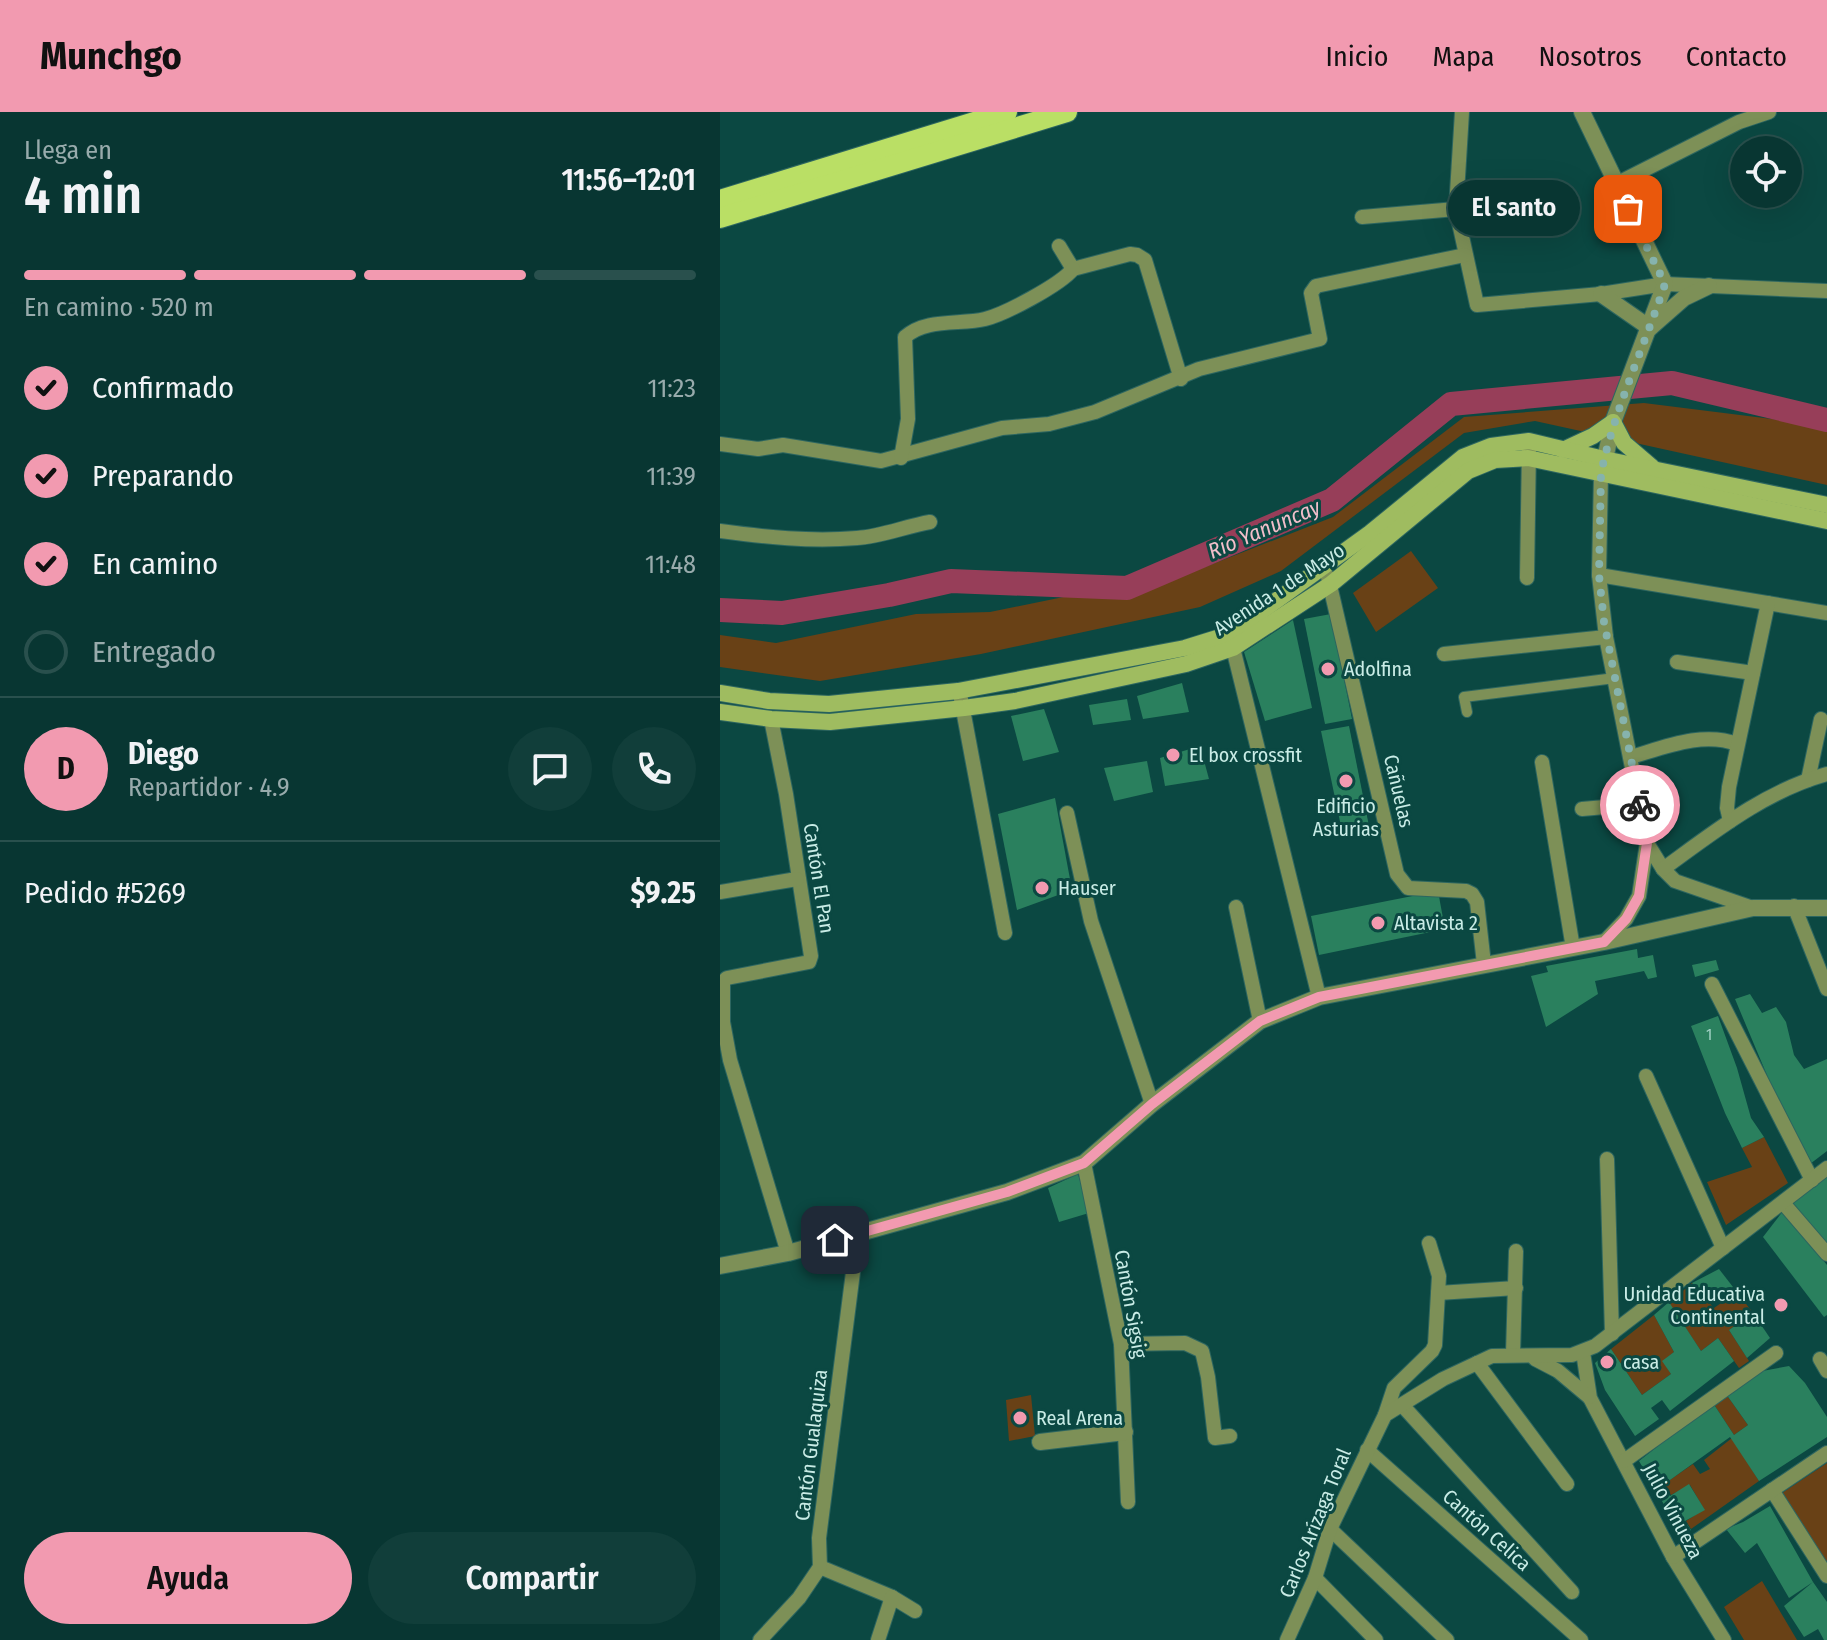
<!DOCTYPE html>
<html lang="es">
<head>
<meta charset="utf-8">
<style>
  :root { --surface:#083632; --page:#113e3a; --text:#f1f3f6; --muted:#98abac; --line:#29504d; --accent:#f29ab0 }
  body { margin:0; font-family:"Fira Sans Condensed",sans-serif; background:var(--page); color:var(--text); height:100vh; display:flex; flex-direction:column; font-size:30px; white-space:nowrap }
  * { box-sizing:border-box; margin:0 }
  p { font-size:26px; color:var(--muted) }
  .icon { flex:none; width:44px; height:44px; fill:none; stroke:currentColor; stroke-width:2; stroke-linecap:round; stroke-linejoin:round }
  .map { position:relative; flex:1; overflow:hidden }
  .side { display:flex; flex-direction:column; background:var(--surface); width:720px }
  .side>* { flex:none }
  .tools { position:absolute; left:1010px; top:24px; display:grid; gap:16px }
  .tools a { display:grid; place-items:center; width:72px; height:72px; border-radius:50%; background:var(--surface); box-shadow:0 8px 32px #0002,0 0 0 2px var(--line); font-size:40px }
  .pin { position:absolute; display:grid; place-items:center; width:68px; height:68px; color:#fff; margin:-34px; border-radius:16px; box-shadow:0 4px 12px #0006 }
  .courier { position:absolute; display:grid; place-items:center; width:80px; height:80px; margin:-40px; border:6px solid #f29ab0; border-radius:50%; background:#fff; color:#222; box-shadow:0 2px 10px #0007 }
  .bubble { position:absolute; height:56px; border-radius:28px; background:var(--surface); box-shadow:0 8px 32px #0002,0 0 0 2px var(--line); font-size:26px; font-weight:600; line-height:56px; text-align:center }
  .headline em { font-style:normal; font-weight:600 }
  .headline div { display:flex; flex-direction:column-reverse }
  .headline { display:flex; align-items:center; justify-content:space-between; height:136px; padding:0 24px }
  h1 { font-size:52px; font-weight:600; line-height:60px }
  .bar { display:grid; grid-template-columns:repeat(4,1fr); gap:12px 8px; align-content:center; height:96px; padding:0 24px }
  .bar i { height:10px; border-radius:6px; background:var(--line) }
  .bar .selected { background:var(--accent) }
  .bar p { grid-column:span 4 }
  .line { display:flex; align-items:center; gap:20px; padding:0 24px; border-top:2px solid var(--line) }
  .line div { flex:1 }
  .round { display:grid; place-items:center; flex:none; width:84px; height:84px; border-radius:42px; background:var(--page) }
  ol { padding:0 24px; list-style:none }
  li { display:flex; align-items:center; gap:24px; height:88px }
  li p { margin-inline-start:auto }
  li .icon { padding:8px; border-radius:50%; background:var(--accent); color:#111; stroke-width:4 }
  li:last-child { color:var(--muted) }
  li i { width:44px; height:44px; border:4px solid var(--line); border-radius:50% }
  .button { display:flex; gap:16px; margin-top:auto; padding:16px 24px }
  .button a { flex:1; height:92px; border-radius:48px; background:var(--accent); color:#111; font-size:32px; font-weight:600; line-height:92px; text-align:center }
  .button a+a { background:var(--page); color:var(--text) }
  header { display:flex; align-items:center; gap:48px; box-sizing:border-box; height:112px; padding:0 40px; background:var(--accent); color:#111 }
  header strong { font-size:38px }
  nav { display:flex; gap:44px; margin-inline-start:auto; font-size:28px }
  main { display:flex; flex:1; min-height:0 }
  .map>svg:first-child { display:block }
  .green { fill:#694116 }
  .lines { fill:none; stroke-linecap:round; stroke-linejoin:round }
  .river { stroke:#973e59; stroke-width:24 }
  .building { fill:#2a805e }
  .pedestrian-casing { stroke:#2d6660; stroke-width:12 }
  .minor-casing { stroke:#2d6660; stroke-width:16 }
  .tertiary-casing { stroke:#2d6660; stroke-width:18 }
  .secondary-casing { stroke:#2d6660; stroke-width:18 }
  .primary-casing { stroke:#2d6660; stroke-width:22 }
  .pedestrian { stroke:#7d9057; stroke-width:10 }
  .minor { stroke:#7d9057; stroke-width:14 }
  .tertiary { stroke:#7d9057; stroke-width:16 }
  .secondary { stroke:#9fbc60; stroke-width:16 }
  .primary { stroke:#badf65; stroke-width:20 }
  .done { stroke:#86b3ad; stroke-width:8; stroke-dasharray:0 14.4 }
  .route { stroke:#f29ab0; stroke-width:10 }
  .poi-dot { fill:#f29ab0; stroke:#0b4842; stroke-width:3 }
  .labels { text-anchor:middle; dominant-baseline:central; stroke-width:6; stroke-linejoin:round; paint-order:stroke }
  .number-label { font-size:16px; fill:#a1d1c4 }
  .street-label { font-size:20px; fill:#c9ece6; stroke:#0b4842 }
  .poi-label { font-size:20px; fill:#c9ece6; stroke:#0b4842; text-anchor:start }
  .water-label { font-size:22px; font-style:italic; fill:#f2beca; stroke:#0b4842 }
</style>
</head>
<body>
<header>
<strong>Munchgo</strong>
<nav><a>Inicio</a><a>Mapa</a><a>Nosotros</a><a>Contacto</a></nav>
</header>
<main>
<section class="side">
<div class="headline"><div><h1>4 min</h1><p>Llega en</p></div><em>11:56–12:01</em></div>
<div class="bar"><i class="selected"></i><i class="selected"></i><i class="selected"></i><i></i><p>En camino · 520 m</p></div>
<ol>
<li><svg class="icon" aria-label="check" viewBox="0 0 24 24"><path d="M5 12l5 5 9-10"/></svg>Confirmado<p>11:23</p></li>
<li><svg class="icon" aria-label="check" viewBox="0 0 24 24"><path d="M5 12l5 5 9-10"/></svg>Preparando<p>11:39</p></li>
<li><svg class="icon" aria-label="check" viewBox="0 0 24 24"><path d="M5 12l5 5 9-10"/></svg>En camino<p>11:48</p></li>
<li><i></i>Entregado</li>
</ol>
<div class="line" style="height:144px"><b class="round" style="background:var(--accent);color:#111">D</b><div><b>Diego</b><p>Repartidor · 4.9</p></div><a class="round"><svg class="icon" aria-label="chat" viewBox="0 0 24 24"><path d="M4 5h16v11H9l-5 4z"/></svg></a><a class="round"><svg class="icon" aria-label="phone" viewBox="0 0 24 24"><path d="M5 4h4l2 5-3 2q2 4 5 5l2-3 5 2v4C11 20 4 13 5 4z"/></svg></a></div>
<div class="line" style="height:104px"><div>Pedido #5269</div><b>$9.25</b></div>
<div class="button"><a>Ayuda</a><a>Compartir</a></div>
</section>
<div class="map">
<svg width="1107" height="1528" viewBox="0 0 1107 1528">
  <rect width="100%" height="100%" fill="#0b4842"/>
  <g class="green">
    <polygon points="924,291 1107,314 1107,373 815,309 744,321 561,459 480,495 261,542 100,569 0,555 0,523 56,531 196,502 270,500 480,457 613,405 744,305"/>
    <polygon points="691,439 718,476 656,520 633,481"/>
    <polygon points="1044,1025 1068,1071 1006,1113 987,1070 1032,1055 1022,1036"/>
    <polygon points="972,1171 994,1196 1017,1180 1033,1201 1009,1218 1029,1249 1019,1256 998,1226 981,1239 949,1191"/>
    <polygon points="934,1203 954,1240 943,1249 951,1262 922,1283 891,1237"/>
    <polygon points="1006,1282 1028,1313 1014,1323 993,1291"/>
    <polygon points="311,1283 315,1324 289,1329 286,1288"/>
    <polygon points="1012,1326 1039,1369 971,1417 966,1409 984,1397 970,1373 951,1383 944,1372 973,1352 980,1362 990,1357 984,1348"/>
    <polygon points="1107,1351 1107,1458 1062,1381"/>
    <polygon points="1042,1469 1077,1528 1024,1528 1004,1495"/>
  </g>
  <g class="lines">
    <polyline class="river" points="0,498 62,501 169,483 231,469 407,476 612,388 731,292 952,271 1107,308"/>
  </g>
  <g class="building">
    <polygon points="611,502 632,607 605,612 584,507"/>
    <polygon points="573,508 592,596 545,609 524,540"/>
    <polygon points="462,571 469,600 423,607 417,584"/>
    <polygon points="407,587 411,608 373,613 369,593"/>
    <polygon points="324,597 339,640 303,649 291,604"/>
    <polygon points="629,614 650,719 623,724 601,619"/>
    <polygon points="480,634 489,667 445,674 440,646"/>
    <polygon points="427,649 433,680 394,689 384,656"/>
    <polygon points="335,686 352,778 297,798 278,702"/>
    <polygon points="718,779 725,817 599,843 591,804"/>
    <polygon points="917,837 918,846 933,843 937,865 928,867 924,859 875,869 878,882 826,915 811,864 828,860 826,854"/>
    <polygon points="996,848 999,858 975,865 972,853"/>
    <polygon points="1030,882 1042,901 1056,895 1066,910 1074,943 1084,957 1107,947 1107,1039 1090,1052 1057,987 1015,887"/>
    <polygon points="998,904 1017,956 1031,1006 1044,1025 1022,1036 1005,1001 971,914"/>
    <polygon points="358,1062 369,1101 339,1110 328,1076"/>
    <polygon points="1107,1065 1107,1134 1070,1093"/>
    <polygon points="1063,1099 1107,1153 1107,1203 1104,1205 1043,1125"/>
    <polygon points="999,1157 1013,1175 990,1192 972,1171"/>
    <polygon points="949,1190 981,1239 998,1226 1014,1249 950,1299 942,1288 931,1296 939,1307 915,1324 885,1278 875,1251 891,1237 922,1283 951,1262 942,1249 954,1240 934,1203"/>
    <polygon points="1033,1201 1050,1226 1027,1246 1009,1218"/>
    <polygon points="1069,1254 1085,1271 1107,1305 1107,1325 1039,1369 1010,1325 943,1373 950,1384 969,1372 985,1398 965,1409 971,1418 962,1424 919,1349 993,1291 1014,1323 1028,1313 1006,1282 1037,1260"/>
    <polygon points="1050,1394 1093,1470 1107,1490 1107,1528 1104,1528 1098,1517 1084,1525 1064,1494 1093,1470 1069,1486 1037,1431 1025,1441 1006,1417 1023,1410"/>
  </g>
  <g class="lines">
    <g class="pedestrian-casing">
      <polyline id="pedestrian" points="747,600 744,585 895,566"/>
    </g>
    <g class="minor-casing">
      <g id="minor">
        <polyline points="742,0 736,97 757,193 881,182 945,172 1107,179"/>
        <polyline points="896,72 1019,10 1049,0"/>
        <polyline points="642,105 736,97"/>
        <polyline points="339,134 353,157 410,142 417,143 425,148 461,267"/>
        <polyline points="0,332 38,337 63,333 161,349 282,316 329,312 375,300 479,257 600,227 591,181 596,174 745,143"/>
        <path d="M181 346 188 307 185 225C206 206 240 213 265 207 285 202 340 173 353 157"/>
        <polyline points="881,361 879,463 886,525 927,731 919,784 906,807 884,830"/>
        <path d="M0 419C45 425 91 430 137 426 159 425 187 414 210 410"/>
        <polyline points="879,463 1107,501"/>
        <polyline points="608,465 677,762 688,776 746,779 752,782 757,790 764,852"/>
        <polyline points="807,466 809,335"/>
        <polyline points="513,536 599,885"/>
        <polyline points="724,542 886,525"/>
        <polyline points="957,550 1033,561"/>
        <polyline points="241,587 285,821"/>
        <polyline points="51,607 66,682 91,844 89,850 7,866 3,870 3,910 10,948 68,1141"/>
        <path d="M911 645C945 635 983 619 1017 632"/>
        <polyline points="822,650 853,836"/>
        <polyline points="1088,668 1101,607"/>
        <polyline points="862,697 920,692"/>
        <polyline points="347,701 371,809 432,992"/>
        <polyline points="1010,709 1007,696 1009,675 1048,491"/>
        <polyline points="927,731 943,757 955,769 1033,796"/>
        <path d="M943 757C994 720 1045 679 1107 662"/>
        <polyline points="0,780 77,767"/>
        <polyline points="1074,794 1107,877"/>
        <polyline points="516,795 540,909"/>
        <polyline points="992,872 1092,1068"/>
        <polyline points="926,964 1003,1136"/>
        <polyline points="887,1047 892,1222"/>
        <polyline points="364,1051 401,1232 408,1390"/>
        <polyline points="1064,1092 1107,1142"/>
        <polyline points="718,1181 796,1176"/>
        <polyline points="401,1232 465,1231 482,1239 488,1265 495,1326 510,1324"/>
        <polyline points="863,1240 870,1286 953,1445 1004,1528"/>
        <polyline points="793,1242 796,1139"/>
        <polyline points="815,1247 838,1259 869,1285"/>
        <polyline points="1100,1247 1107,1259"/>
        <polyline points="757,1251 847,1372"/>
        <polyline points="682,1293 852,1480"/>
        <polyline points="665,1303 674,1276 712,1239 715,1233 719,1164 709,1131"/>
        <polyline points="647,1338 861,1528"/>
        <polyline points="904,1349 1056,1241"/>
        <polyline points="1052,1378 1107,1464"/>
        <polyline points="610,1417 727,1528"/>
        <polyline points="953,1445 1107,1341"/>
        <polyline points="100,1455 172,1485 195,1499"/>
        <polyline points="595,1466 656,1528"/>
        <polyline points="40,1528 79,1486 100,1455 99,1426 138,1121"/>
        <polyline points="158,1528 172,1485"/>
        <polyline points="567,1528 595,1466 610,1417 665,1303 723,1267 772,1244 852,1243 875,1234 1107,1056"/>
      </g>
    </g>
    <g class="tertiary-casing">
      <g id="tertiary">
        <polyline points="862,0 945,172 893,310 882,361"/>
        <polyline points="881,182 930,216"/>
        <polyline points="931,215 964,186 989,174"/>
        <polyline points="0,1154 68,1141 287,1080 364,1051 432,992 540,909 599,885 884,830 1033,796 1107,796"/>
        <polyline points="320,1330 405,1320"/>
      </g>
    </g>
    <g class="secondary-casing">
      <g id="secondary">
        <polyline points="843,338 873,324 893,310 904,331 932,355"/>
        <polyline points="0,581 49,589 109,592 238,579 465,536 510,522 650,421 743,345 771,334 809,329 884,347 1107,393"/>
        <polyline points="0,600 51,607 110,610 244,596 295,589 466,552 513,536 611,472 748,359 775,348 808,346 1107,409"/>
      </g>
    </g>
    <g class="primary-casing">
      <g id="primary">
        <polyline points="0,88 287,0"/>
        <polyline points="0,106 347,0"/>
      </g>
    </g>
    <use href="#pedestrian" class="pedestrian"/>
    <use href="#minor" class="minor"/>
    <use href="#tertiary" class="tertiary"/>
    <use href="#secondary" class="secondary"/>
    <use href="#primary" class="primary"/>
  </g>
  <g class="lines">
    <path class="done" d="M908 97 945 172C924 235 895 296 881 361L879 463 884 510 920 693"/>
    <polyline class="route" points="115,1128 287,1080 364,1051 432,992 540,909 599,885 884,830 906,807 919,784 927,731 920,693"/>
  </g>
  <g class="poi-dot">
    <circle cx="608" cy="557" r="8"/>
    <circle cx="453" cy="643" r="8"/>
    <circle cx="626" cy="669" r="8"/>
    <circle cx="322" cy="776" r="8"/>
    <circle cx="658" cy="811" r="8"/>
    <circle cx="1061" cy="1193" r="8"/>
    <circle cx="887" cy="1250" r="8"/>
    <circle cx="300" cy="1306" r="8"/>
  </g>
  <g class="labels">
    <g class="number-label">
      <text x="989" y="922">1</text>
    </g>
    <g class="street-label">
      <text transform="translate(559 477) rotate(-33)">Avenida 1 de Mayo</text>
      <text transform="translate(679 679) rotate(77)">Cañuelas</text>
      <text transform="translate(99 766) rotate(81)">Cantón El Pan</text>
      <text transform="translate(411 1192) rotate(80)">Cantón Sigsig</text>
      <text transform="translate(91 1333) rotate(-83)">Cantón Gualaquiza</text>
      <text transform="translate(953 1399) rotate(62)">Julio Vinueza</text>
      <text transform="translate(595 1411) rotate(-68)">Carlos Arízaga Toral</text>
      <text transform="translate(767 1418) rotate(42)">Cantón Celica</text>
    </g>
    <g class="poi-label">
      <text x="624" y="557">Adolfina</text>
      <text x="469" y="643">El box crossfit</text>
      <text x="626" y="694" text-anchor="middle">Edificio<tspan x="626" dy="23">Asturias</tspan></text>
      <text x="338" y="776">Hauser</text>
      <text x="674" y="811">Altavista 2</text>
      <text x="1045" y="1182" text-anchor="end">Unidad Educativa<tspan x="1045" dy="23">Continental</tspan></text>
      <text x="903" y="1250">casa</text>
      <text x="316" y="1306">Real Arena</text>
    </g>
    <g class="water-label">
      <text transform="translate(544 417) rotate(-23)">Río Yanuncay</text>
    </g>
  </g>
</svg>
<div class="tools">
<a><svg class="icon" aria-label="locate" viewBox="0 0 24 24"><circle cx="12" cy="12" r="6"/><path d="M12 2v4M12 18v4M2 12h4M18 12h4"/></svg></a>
</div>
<div class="pin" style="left:908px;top:97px;background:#ea580c"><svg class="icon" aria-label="bag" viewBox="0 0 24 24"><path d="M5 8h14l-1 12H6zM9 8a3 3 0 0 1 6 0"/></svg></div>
<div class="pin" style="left:115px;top:1128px;background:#1f2937"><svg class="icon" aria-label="home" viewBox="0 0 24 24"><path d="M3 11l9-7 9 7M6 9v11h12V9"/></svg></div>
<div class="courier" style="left:920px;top:693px"><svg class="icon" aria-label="bike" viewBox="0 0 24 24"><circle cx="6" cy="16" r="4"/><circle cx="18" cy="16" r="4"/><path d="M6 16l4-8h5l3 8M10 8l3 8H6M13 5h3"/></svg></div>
<div class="bubble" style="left:728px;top:68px;width:132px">El santo</div>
</div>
</main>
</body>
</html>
